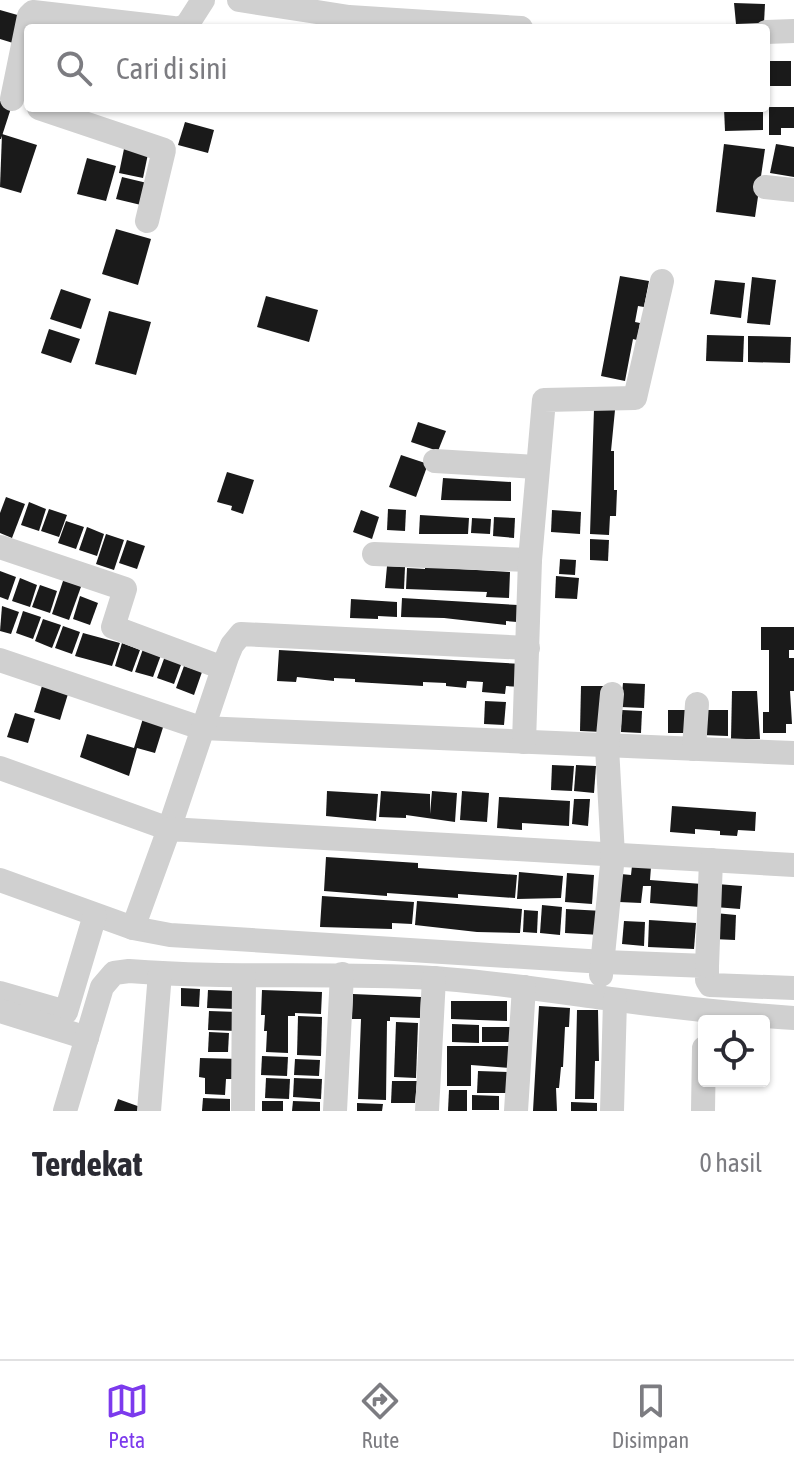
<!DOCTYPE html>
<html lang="id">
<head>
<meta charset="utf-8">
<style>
	:root { --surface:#fff; --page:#f7f7f7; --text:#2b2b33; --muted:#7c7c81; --line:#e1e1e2; --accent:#7c3aed }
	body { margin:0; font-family:"Asap Condensed",sans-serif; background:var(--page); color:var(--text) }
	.controls { position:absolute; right:24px; bottom:24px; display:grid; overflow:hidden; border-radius:8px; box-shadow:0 2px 6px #0004 }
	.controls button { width:72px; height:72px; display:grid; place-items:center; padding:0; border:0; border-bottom:2px solid var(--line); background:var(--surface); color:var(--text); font:40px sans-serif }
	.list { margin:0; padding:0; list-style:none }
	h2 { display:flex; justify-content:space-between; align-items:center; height:104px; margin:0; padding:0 32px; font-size:34px }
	h2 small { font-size:26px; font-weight:400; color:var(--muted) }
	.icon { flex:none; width:44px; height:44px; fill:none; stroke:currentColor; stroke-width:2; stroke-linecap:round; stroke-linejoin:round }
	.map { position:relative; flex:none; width:794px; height:1111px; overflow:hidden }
	.search { position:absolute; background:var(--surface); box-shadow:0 2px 6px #0004; left:24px; right:24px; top:24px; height:88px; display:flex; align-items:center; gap:20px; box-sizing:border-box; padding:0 28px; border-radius:8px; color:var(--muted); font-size:30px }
	.sheet { height:248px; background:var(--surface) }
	nav { display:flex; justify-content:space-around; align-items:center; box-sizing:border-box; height:112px; border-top:2px solid var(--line); background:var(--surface); font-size:22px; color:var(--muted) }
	nav a { display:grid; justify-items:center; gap:4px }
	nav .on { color:var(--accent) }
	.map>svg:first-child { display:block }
	.building { fill:#1a1a1a }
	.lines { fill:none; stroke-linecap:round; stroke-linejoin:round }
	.street { stroke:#d0d0d0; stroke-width:24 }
</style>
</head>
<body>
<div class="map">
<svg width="794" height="1111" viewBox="0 0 794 1111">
	<rect width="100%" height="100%" fill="#fff"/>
	<!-- building -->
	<g class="building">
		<polygon points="734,3 765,4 764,23 736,24"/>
		<polygon points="0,10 21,16 13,43 0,39"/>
		<rect x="769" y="61" width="22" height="25"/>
		<polygon points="0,101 12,105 1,139 0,139"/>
		<polygon points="769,107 794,107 794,128 781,128 781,135 769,135"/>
		<polygon points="724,108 763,108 763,130 725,131"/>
		<polygon points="185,122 214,130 208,153 178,145"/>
		<polygon points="2,134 37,145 21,193 0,187"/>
		<polygon points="125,144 149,149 143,178 119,173"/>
		<polygon points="724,144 765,149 755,217 716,212"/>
		<polygon points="776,144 794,147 794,177 770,173"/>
		<polygon points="87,158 116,166 106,201 77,194"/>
		<polygon points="122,177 147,183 141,205 116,199"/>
		<polygon points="116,229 151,239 138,285 102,274"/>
		<polygon points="620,276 649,281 644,307 638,306 635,322 640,323 637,340 633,339 625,381 601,376"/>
		<polygon points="752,277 776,280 770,325 747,323"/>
		<polygon points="715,280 745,283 741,318 710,314"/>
		<polygon points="61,289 91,299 81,329 50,319"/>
		<polygon points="266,296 318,310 309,342 257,327"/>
		<polygon points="109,311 151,322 136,375 95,364"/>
		<polygon points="49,329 80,339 71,363 41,353"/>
		<polygon points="707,335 744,336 743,362 706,361"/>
		<polygon points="748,336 791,337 790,363 748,362"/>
		<polygon points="594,409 615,410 611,451 614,451 614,490 617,490 616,516 610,516 609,535 590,534"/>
		<polygon points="418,422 446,431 438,451 411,442"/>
		<polygon points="401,455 428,464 416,497 389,487"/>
		<polygon points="227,472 254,480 243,514 231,510 232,506 217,502"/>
		<polygon points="443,478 511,482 511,501 441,500"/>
		<polygon points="6,497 25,504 12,538 0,533 0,513"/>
		<polygon points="29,502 46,509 39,531 21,525"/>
		<polygon points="49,509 67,515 59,537 41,531"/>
		<polygon points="388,509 406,510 405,531 387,530"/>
		<polygon points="361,510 379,517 372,539 353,532"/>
		<polygon points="552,510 581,512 580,534 551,532"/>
		<polygon points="420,515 469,518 468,534 419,534"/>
		<polygon points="494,517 515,518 514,538 493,536"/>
		<polygon points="472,518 491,519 490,534 471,533"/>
		<polygon points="66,521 84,527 76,549 58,543"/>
		<polygon points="87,527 104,534 97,556 79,550"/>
		<polygon points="106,534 124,540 114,570 96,564"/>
		<polygon points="590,539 609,540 608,561 590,560"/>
		<polygon points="127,540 145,546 137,569 119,563"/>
		<polygon points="560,559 576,560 575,575 559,574"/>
		<polygon points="387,566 405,567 404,589 385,588"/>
		<polygon points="425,567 510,572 509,598 486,597 487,592 406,589 407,568 425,569"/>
		<polygon points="0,571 16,577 8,600 0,597"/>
		<polygon points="556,576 579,578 577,599 555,598"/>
		<polygon points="20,578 37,585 30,607 12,601"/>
		<polygon points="64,578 82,584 69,620 52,614"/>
		<polygon points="40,585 57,591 50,613 32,607"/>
		<polygon points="80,596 98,603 90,625 73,619"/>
		<polygon points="402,598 518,605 517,622 506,621 506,625 444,618 401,617"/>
		<polygon points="351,599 397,602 397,617 378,616 378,619 350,618"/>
		<polygon points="2,606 19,612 11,634 0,631"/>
		<polygon points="23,611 41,617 33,639 16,633"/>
		<polygon points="43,619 61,625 52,648 35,641"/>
		<polygon points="63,626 80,632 72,654 55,648"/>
		<polygon points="761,627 794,627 794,650 789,650 789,658 794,658 794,691 790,691 792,724 786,724 786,733 763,733 763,712 769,712 769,650 761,650"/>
		<polygon points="83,633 120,643 112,666 75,656"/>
		<polygon points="122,643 140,650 132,672 115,666"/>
		<polygon points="143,649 161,655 153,677 135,672"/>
		<polygon points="279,650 523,664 522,687 506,686 505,694 482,692 483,682 467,681 466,688 446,686 446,683 423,682 423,686 355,682 355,679 334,678 334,681 297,677 296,682 277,681"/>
		<polygon points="165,656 182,662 174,684 157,678"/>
		<polygon points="184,666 202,672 194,695 176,688"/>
		<polygon points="623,683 645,684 644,708 621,707"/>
		<polygon points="42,686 68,694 60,720 34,712"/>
		<polygon points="581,686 606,686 603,732 580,731"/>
		<polygon points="732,691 757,691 760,739 731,739"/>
		<polygon points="485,701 506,702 504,725 484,724"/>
		<polygon points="622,710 642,711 641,733 621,732"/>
		<rect x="668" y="710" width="20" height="23"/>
		<polygon points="702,710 728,710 728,736 702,735"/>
		<polygon points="15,713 35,719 28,743 7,737"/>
		<polygon points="144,715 165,721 155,753 137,748 129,776 80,757 87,734 134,748"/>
		<polygon points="552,765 574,766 572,791 551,790"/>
		<polygon points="576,765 596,766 594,793 574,791"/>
		<polygon points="327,791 378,794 376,821 326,816"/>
		<polygon points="381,791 430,794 430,814 432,791 457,793 455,822 406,815 406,818 379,817"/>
		<polygon points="462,791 489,793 487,822 460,820"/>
		<polygon points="499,797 570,801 569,826 522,823 522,830 497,828"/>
		<polygon points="574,799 590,799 588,826 572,824"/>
		<polygon points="672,806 756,812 755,831 738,830 737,836 720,835 720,831 695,829 695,834 670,832"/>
		<polygon points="326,857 418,863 418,868 517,875 515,898 458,894 458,898 387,893 387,896 324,891"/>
		<polygon points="632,866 651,867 650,880 702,884 700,907 650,903 651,886 643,886 641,903 619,902 621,874 631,875"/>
		<polygon points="519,872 563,876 561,898 517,899"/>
		<polygon points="567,873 594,875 592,904 565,902"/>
		<polygon points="717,884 742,886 740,909 715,907"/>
		<polygon points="322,896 414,902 412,924 392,923 392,929 320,927"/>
		<polygon points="417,901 522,909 520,933 477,932 415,925"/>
		<polygon points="542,905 562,907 560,935 540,933"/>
		<polygon points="566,909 603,911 601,935 565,933"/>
		<polygon points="524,910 538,911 537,933 523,932"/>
		<polygon points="715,913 736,915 735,940 713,939"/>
		<polygon points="649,920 696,923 694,949 648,947"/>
		<polygon points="624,921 645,922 644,946 622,944"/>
		<polygon points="181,988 200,989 199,1007 181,1006"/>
		<polygon points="208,990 235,991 235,1009 207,1008"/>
		<polygon points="262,990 322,992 321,1014 295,1013 295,1016 288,1016 288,1053 266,1052 267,1031 264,1031 265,1015 261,1015"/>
		<polygon points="353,994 421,997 420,1018 390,1017 390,1021 387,1021 386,1100 358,1099 361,1019 352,1019"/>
		<polygon points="451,1001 507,1001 507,1021 451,1019"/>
		<polygon points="539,1006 570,1008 569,1027 565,1027 563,1067 561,1067 559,1088 556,1088 557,1111 533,1111"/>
		<polygon points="577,1010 598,1010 599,1061 595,1061 594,1099 575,1099"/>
		<polygon points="209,1011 238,1012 237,1031 208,1030"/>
		<polygon points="298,1016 322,1017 321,1056 297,1055"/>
		<polygon points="396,1022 418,1023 416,1078 394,1077"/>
		<polygon points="452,1024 479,1025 479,1043 452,1042"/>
		<rect x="482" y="1027" width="29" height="15"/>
		<polygon points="209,1032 229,1033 228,1052 208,1052"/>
		<polygon points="447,1046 511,1046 511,1068 471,1065 471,1086 447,1086"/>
		<polygon points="262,1056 288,1057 287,1076 261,1075"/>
		<polygon points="200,1058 240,1059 239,1079 226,1079 225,1095 205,1094 205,1078 199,1077"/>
		<polygon points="295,1059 320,1060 319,1076 294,1075"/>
		<polygon points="478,1071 508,1072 508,1093 477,1093"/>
		<polygon points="266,1078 290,1079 289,1099 265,1098"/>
		<polygon points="294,1078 322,1079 321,1099 293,1097"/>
		<polygon points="392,1081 417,1081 415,1103 391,1103"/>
		<polygon points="449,1090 467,1090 467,1111 448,1111"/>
		<polygon points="472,1095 499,1096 499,1110 472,1110"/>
		<polygon points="203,1098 230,1099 230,1111 202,1111"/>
		<polygon points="118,1099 143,1108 142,1111 114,1111"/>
		<rect x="262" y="1101" width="21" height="10"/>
		<polygon points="293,1101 320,1102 320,1111 292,1111"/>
		<polygon points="571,1102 597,1103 597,1111 571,1111"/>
		<polygon points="357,1103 383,1104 382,1111 357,1111"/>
	</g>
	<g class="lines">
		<!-- street -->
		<g class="street">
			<polyline points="239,0 349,17 521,28"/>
			<polyline points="180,28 187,25 203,0"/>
			<polyline points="766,32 794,31"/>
			<polyline points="12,99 29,16 33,12 173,28"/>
			<polyline points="39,108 164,150 147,221"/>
			<polyline points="765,187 794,190"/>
			<polyline points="435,461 536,467"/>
			<polyline points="0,547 125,589 113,627 223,668"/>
			<polyline points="374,554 530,560"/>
			<polyline points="0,660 201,728 794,753"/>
			<polyline points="524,742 530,560 544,400 635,398 662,281"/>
			<polyline points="694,749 697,704"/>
			<polyline points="0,768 169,829 227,657 232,645 241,634 528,648"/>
			<polyline points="0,880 133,928 170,935 604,962 707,966 707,980 710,985 794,988"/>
			<polyline points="133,928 169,829 794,865"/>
			<polyline points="707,966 711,860"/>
			<polyline points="601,975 613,855 607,747 612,694"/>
			<polyline points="0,993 66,1012 95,915"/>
			<polyline points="0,1011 87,1038"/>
			<path d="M65 1111 102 987 114 973 129 971C230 979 331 972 432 978 495 982 557 992 619 1000 677 1008 735 1014 794 1018"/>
			<polyline points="149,1111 160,973"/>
			<polyline points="243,1111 244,977"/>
			<polyline points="335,1111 342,974"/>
			<polyline points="427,1111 434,978"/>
			<polyline points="516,1111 524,987"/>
			<polyline points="612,1111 615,1000"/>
			<polyline points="703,1111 704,1048"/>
		</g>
	</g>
</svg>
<div class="controls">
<button><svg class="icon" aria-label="locate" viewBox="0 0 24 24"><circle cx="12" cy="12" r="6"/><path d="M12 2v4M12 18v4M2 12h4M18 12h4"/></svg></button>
</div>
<div class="search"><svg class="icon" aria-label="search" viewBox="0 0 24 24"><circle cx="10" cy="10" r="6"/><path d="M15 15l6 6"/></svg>Cari di sini</div>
</div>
<section class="sheet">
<h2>Terdekat<small>0 hasil</small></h2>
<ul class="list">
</ul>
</section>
<nav>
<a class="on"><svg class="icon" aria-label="map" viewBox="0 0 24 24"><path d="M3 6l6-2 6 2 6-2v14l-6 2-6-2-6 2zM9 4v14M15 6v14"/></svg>Peta</a>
<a><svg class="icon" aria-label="directions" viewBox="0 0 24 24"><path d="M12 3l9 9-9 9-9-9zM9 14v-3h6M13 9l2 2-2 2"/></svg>Rute</a>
<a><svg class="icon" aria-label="saved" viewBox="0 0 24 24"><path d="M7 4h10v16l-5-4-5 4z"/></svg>Disimpan</a>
</nav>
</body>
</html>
